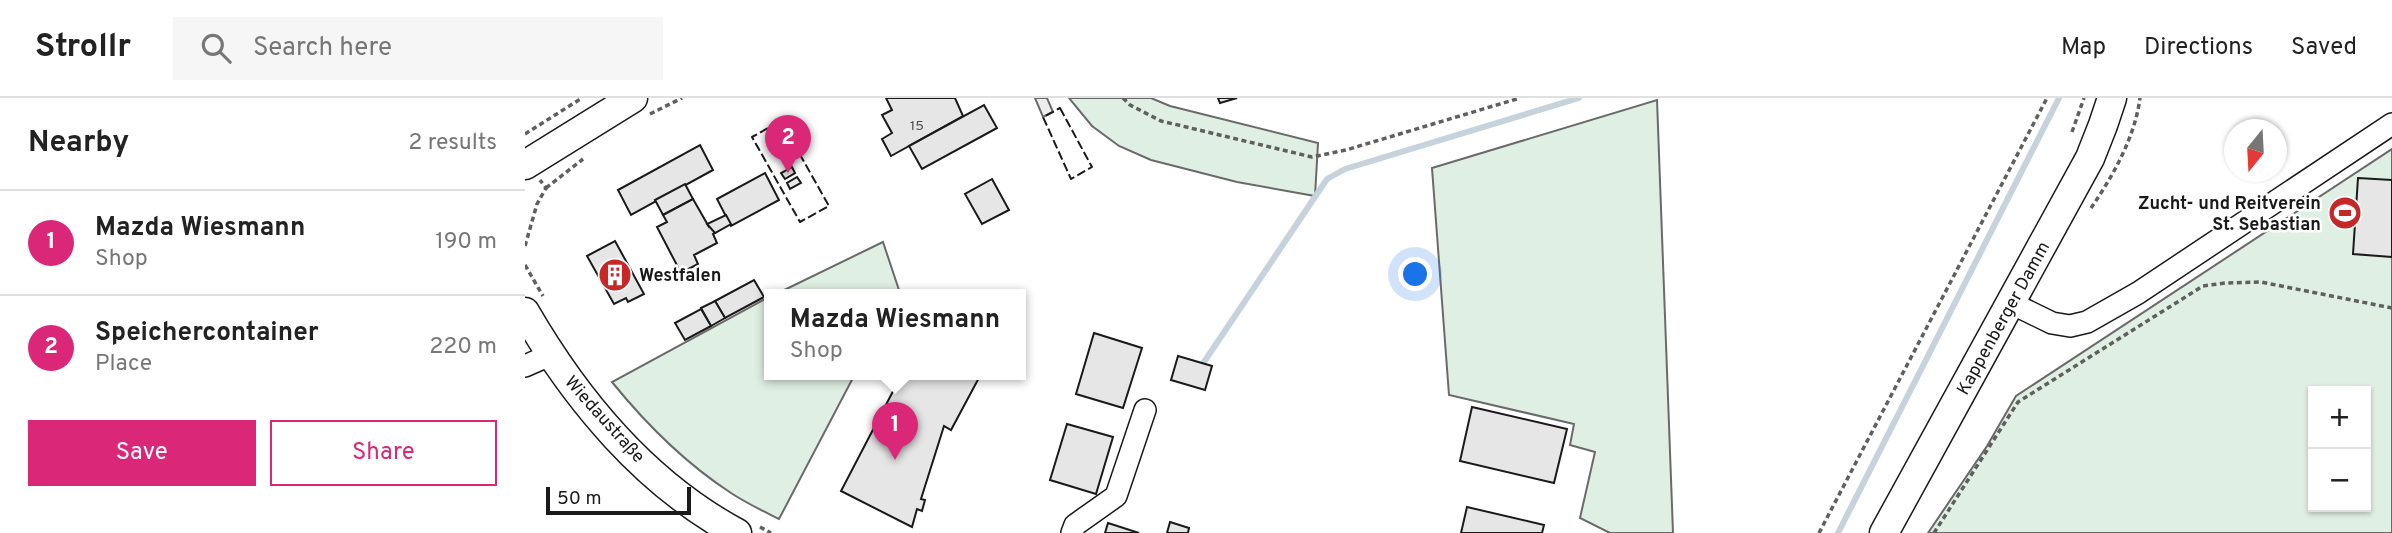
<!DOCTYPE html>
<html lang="en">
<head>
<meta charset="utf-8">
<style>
	:root { --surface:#fff; --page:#f6f6f6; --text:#222; --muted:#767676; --line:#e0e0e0; --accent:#db2777 }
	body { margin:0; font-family:Overpass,sans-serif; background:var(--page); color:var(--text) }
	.controls { position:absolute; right:21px; bottom:21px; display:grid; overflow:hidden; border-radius:0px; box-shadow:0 2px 5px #0004 }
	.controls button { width:63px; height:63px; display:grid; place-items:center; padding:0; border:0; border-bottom:2px solid var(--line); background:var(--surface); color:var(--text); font:35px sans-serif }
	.compass { position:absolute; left:1699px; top:21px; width:63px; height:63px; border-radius:50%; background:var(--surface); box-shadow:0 2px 5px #0004; rotate:198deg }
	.scale { position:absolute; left:21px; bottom:18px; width:145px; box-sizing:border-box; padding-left:7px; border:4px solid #1a1a1a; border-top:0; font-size:19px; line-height:24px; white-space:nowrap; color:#1a1a1a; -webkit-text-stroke:5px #fff; paint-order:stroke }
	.you { position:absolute; left:891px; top:177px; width:24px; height:24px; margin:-18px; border:5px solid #fff; border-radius:50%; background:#1a73e8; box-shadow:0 0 0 10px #1a73e833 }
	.badge { display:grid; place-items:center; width:46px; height:46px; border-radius:50%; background:var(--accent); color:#fff; font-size:23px; font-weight:700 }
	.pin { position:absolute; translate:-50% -58px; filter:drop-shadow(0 2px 4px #0008) }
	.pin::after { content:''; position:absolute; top:37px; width:24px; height:21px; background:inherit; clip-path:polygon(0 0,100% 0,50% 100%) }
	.popup { position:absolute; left:239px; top:191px; width:262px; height:91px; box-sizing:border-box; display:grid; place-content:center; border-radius:0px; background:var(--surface); filter:drop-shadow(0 2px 5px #0005); font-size:23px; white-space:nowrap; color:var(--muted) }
	.popup b { font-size:26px; color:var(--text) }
	.popup::after { content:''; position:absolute; left:50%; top:100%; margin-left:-14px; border:14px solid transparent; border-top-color:var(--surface) }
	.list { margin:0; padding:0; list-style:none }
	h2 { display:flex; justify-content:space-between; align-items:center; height:91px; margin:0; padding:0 28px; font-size:30px }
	h2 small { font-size:23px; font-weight:400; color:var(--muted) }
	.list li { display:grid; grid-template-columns:46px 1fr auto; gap:21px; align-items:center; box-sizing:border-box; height:105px; padding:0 28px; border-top:2px solid var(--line) }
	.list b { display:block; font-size:26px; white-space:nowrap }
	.list p { margin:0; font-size:23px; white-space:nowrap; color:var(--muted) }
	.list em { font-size:23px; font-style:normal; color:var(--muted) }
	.actions { display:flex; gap:14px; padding:21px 28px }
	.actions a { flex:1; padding:16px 0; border:2px solid var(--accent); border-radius:0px; text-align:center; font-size:24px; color:var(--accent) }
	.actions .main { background:var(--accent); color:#fff }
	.icon { flex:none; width:38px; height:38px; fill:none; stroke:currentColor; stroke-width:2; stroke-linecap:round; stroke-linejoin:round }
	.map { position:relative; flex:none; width:1867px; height:435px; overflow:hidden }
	header { display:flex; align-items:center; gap:42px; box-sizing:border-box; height:98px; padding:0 35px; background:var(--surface); border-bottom:2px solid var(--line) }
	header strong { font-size:33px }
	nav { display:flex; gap:38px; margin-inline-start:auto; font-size:24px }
	.search { width:490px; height:63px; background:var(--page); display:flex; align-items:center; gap:18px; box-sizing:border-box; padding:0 24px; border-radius:0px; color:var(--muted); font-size:26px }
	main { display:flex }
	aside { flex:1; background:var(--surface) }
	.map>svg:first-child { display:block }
	.green { fill:#e0efe3; stroke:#6a6a6a; stroke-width:2; fill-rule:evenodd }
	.parking { fill:#ededed; stroke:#6a6a6a; stroke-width:2 }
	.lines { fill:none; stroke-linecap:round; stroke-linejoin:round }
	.stream { stroke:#c6d2dc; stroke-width:6 }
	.building { fill:#e6e6e6; stroke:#1a1a1a; stroke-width:2 }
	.minor-casing { stroke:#1a1a1a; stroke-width:24 }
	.major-casing { stroke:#1a1a1a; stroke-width:31 }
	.path { stroke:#5f5f5f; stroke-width:3.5; stroke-dasharray:5 3.5; stroke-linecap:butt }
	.minor { stroke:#fff; stroke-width:21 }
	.major { stroke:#fff; stroke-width:28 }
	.fence { stroke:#1a1a1a; stroke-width:2; stroke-dasharray:9 3.5; stroke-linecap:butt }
	.labels { text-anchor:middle; stroke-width:5; stroke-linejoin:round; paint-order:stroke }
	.number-label { font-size:14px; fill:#4d4d4d }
	.poi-label { font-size:18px; font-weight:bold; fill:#1a1a1a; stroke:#fff; text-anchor:end }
	.street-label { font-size:18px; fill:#1a1a1a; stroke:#fff }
</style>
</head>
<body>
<header>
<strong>Strollr</strong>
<div class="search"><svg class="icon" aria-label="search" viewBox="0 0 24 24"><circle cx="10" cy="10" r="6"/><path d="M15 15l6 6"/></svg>Search here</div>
<nav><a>Map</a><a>Directions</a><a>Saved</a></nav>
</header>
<main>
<aside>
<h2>Nearby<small>2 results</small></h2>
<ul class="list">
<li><span class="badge">1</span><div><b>Mazda Wiesmann</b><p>Shop</p></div><em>190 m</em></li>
<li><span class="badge">2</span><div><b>Speichercontainer</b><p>Place</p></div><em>220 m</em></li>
</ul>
<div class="actions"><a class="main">Save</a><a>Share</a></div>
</aside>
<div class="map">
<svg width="1867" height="435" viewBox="0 0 1867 435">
	<rect width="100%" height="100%" fill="#fff"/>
	<!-- green -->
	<g class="green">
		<polygon points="544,0 626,0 645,8 793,45 790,98 712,84 626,62 594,48 567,28"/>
		<polygon points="1132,2 1148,435 1085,435 1055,420 1070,354 1045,347 1049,326 924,297 907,70"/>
		<path d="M1867 51V435H1403L1462 348 1491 298ZM1788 293H1841V409H1788Z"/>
		<polygon points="358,144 374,192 373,196 251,196"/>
		<path d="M244 199V276H330L254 421C238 413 221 405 206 395 160 365 121 326 87 284Z"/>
	</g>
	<!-- parking -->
	<polygon class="parking" points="510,0 522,0 528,14 518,19"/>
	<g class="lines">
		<!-- stream -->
		<g class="stream">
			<polyline points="679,264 802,81 820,71 1054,0"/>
			<polyline points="1313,435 1534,0"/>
		</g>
	</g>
	<!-- building -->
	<g class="building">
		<polygon points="361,0 430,0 438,18 366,58 357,41 367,35 357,17 367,12"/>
		<polygon points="693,0 712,0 695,5"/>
		<polygon points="459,7 472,30 397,71 384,48"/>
		<polygon points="175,47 188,72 106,117 93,92"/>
		<polygon points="267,69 270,75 260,81 256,75"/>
		<polygon points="240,75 254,102 206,128 192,101"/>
		<polygon points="272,79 276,85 265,91 262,85"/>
		<polygon points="1833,80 1867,82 1867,159 1828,156"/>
		<polygon points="467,81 484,112 457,126 440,96"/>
		<polygon points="160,86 168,101 138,117 130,102"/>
		<polygon points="168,101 184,129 186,128 190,135 188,136 192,145 169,157 173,166 156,175 132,129 142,124 138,117"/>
		<polygon points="201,117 206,126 190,135 182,126"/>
		<polygon points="90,143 119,196 103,204 101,200 89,206 62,158"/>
		<polygon points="229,182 239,199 200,220 190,203"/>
		<polygon points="190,203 200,220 186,228 176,210"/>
		<polygon points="176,211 186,228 160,242 150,225"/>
		<polygon points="569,235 617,250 598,310 551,296"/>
		<polygon points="653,258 687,268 680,292 646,282"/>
		<polygon points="377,276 456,276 426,332 419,328 396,401 400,402 397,413 392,411 387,429 316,393"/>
		<polygon points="947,309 1042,331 1029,385 935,363"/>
		<polygon points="542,326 588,339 571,396 525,382"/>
		<polygon points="942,409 1019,427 1017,435 936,435"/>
		<polygon points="645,424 664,430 663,435 642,435"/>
		<polygon points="583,425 614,435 580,435"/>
	</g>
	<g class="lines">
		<defs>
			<g id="minor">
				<polyline points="1486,205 1527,225 1545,228 1562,224 1613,195 1867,26"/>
				<polyline points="0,268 25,257"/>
				<polyline points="547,435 550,427 591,398 620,312"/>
			</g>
			<g id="major">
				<polyline points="0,67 108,0"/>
				<path d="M0 214C51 302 121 386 212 435"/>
				<polyline points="1359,435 1565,60 1578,27 1587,0"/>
			</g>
		</defs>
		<!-- minor casing -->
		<use href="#minor" class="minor-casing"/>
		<!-- major casing -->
		<use href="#major" class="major-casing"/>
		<!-- path -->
		<g class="path">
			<polyline points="598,0 605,7 636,23 787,59 821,52 995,0"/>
			<polyline points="125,16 157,0"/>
			<polyline points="1547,34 1559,0"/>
			<polyline points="0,36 57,0"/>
			<polyline points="21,90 58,61"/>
			<path d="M1566 110C1588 78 1610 39 1615 0"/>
			<polyline points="0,148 12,106 21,90 15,82"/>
			<polyline points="0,167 18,198"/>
			<polyline points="235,429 246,435"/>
			<polyline points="1294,435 1522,0"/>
			<polyline points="1409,435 1493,304 1678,188 1700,185 1736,184 1867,210"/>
		</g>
		<!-- minor -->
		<use href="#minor" class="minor"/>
		<!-- major -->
		<use href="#major" class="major"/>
		<!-- fence -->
		<g class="fence">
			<polygon points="535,10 567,69 546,81 518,19"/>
			<polygon points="256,23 304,108 275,124 227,39"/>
		</g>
	</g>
	<!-- icons -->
	<defs>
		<symbol id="stadium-disc" viewBox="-11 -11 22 22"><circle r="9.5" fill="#c62828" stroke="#fff"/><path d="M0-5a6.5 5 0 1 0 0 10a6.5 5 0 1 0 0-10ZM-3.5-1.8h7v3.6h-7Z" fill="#fff"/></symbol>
		<symbol id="building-disc" viewBox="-11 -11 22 22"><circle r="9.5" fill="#c62828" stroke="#fff"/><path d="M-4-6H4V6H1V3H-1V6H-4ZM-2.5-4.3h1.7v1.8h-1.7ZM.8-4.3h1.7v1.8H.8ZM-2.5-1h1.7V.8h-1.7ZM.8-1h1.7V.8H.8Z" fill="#fff"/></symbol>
	</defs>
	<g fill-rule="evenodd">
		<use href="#stadium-disc" x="1801" y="96" width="38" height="38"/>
		<use href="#building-disc" x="71" y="158" width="38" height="38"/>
	</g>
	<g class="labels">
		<!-- number labels -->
		<g class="number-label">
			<text x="392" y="32">15</text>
		</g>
		<!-- poi labels -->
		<g class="poi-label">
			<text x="1796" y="111">Zucht- und Reitverein<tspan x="1796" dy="21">St. Sebastian</tspan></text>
			<text x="114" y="183" text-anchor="start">Westfalen</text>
		</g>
		<!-- street labels -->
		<g class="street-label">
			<text transform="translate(1478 220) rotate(-61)" y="6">Kappenberger Damm</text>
			<text transform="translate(80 321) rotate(48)" y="6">Wiedaustraße</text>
		</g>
	</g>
</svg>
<div class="controls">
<button>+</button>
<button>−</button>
</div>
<svg class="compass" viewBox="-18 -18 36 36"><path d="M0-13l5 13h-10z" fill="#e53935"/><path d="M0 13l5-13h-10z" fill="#767676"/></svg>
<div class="scale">50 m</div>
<div class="you"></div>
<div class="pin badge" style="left:370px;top:362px">1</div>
<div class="popup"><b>Mazda Wiesmann</b>Shop</div>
<div class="pin badge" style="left:263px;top:75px">2</div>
</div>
</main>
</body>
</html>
